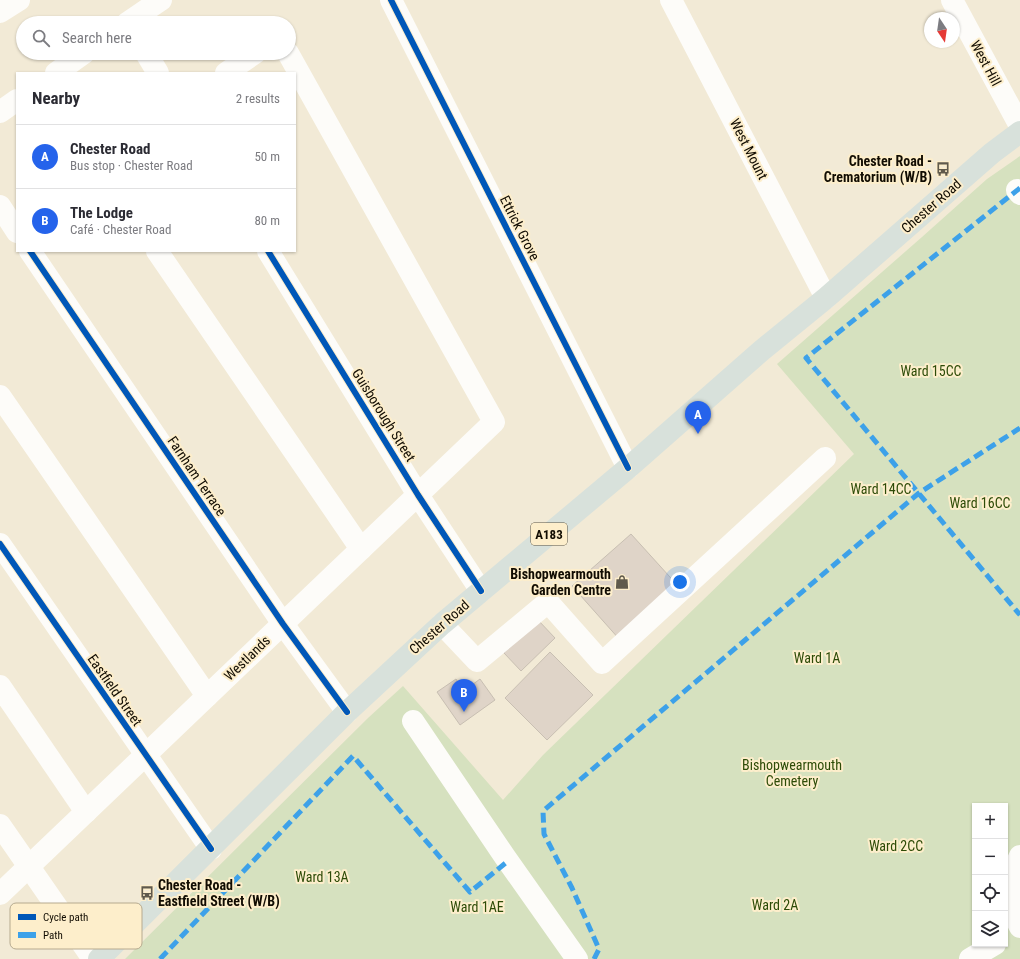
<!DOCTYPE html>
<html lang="en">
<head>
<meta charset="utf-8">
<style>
	:root { --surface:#fff; --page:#f7f7f7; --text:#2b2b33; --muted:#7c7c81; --line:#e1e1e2; --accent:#2563eb }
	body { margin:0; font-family:"Roboto Condensed",sans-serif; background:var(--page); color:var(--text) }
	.controls { position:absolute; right:12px; bottom:12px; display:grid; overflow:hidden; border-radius:0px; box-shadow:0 1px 3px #0004 }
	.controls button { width:36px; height:36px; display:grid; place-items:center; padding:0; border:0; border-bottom:1px solid var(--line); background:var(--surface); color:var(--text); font:20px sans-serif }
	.compass { position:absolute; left:924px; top:12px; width:36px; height:36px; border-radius:50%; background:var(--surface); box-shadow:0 1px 3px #0004; rotate:167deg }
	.you { position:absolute; left:680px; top:582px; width:14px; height:14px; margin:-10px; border:3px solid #fff; border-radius:50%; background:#1a73e8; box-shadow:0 0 0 6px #1a73e833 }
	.badge { display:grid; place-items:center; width:26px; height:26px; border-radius:50%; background:var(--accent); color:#fff; font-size:13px; font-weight:700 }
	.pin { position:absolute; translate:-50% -33px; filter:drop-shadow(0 1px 2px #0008) }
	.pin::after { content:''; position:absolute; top:21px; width:14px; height:12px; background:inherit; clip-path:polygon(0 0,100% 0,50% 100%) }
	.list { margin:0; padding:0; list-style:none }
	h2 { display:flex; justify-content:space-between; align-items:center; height:52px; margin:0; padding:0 16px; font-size:17px }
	h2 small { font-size:13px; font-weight:400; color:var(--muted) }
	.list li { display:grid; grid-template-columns:26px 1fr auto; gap:12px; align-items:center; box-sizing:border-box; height:64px; padding:0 16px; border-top:1px solid var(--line) }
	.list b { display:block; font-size:15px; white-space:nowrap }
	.list p { margin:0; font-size:13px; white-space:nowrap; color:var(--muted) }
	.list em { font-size:13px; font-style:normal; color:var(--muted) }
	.icon { flex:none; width:22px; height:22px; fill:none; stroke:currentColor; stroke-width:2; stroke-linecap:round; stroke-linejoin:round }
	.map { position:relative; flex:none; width:1020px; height:959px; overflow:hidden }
	.search { position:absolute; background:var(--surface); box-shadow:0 1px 3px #0004; left:16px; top:16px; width:280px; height:44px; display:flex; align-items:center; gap:10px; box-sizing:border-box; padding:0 14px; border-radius:22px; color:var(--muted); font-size:15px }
	.panel { position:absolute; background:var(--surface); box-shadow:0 1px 3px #0004; left:16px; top:72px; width:280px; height:180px; border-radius:0px }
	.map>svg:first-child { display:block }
	.green { fill:#d6e1bf; fill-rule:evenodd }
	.building { fill:#dfd4c8; stroke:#c8bfb2 }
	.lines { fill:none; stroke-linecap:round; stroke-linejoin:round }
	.minor { stroke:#fdfcf9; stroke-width:22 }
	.major { stroke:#d8e1db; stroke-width:22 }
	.quiet { stroke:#3da1e9; stroke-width:5; stroke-dasharray:10 5; stroke-linecap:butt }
	.cycleway-casing { stroke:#fdeecb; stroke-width:8 }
	.cycleway { stroke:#0057b8; stroke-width:6 }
	.labels { text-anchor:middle; stroke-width:4; stroke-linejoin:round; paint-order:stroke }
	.shield { fill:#fdeecb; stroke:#58503e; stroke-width:1 }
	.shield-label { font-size:13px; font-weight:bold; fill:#110c02 }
	.street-label { font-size:14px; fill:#110c02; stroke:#fdeecb }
	.poi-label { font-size:14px; font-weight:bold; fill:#110c02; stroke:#fdeecb; text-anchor:end }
	.park-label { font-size:14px; fill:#2d4b07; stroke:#fdeecb }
	.key { fill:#fdeecb; stroke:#b6aa8f; stroke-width:1 }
	.key-label { font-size:11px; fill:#110c02 }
</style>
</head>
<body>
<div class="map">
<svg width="1020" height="959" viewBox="0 0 1020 959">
	<rect width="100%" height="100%" fill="#f2ead6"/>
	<!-- green -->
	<path class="green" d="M1020 156V959H125L368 718 403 686 503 800 543 755 854 454 777 364 922 237 987 179ZM975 806H1005V944H975Z"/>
	<!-- building -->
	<g class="building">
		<polygon points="631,534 679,587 620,640 572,586"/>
		<polygon points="538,620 555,638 521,671 504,653"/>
		<polygon points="550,652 593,695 547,740 505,698"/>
		<polygon points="456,679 464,691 480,679 495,700 460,725 437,692"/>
	</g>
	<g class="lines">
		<!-- minor -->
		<g class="minor">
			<polyline points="391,0 628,468"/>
			<polyline points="671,0 826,298"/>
			<polyline points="952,0 1020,126"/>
			<polyline points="0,12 19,0"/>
			<polyline points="127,23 161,0"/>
			<polyline points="146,53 158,73"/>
			<polyline points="56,73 84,53"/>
			<polyline points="226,73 255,53"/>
			<polyline points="0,112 17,100"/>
			<polyline points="1017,190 1020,194"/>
			<polyline points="0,206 17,232"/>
			<polyline points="30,251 283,624 347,712"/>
			<polyline points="157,251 361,549"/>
			<polyline points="268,251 418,495 481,591"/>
			<polyline points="0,396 207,696"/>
			<polyline points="0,544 211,849"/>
			<polyline points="442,624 477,661 548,602 602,663 825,458"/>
			<polyline points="0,686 86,812"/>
			<polyline points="413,721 505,857 577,959"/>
			<polyline points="0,825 93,959"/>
			<path d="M1020 856C1006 882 1005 900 1020 927"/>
			<polyline points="0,894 494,422 288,53"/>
			<polyline points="970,959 995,944"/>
		</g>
		<!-- major -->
		<polyline class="major" points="99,959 347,712 442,624 628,468 761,351 826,298 992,153 1020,132"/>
		<!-- quiet -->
		<g class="quiet">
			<polyline points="1020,188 806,358 1020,615"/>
			<polyline points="160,959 353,756 470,892 508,861"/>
			<polyline points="594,959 599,949 572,888 544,834 543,811 919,493 1020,428"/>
		</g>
		<defs>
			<g id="cycleway">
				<polyline points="391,0 628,468"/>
				<polyline points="30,251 283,624 347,712"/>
				<polyline points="268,251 418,495 481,591"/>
				<polyline points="0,544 211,849"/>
			</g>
		</defs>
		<!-- cycleway casing -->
		<use href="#cycleway" class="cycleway-casing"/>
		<!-- cycleway -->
		<use href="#cycleway" class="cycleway"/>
	</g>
	<!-- icons -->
	<defs>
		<symbol id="bus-bare" viewBox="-9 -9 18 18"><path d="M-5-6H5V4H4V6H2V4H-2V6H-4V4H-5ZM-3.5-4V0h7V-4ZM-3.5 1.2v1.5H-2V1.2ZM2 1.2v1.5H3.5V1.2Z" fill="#605a4c" stroke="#fdeecb" stroke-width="2.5" paint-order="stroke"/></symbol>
		<symbol id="shop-bare" viewBox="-9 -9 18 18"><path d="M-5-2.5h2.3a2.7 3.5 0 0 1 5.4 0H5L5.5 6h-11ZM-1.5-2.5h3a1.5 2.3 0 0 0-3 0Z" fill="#605a4c" stroke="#fdeecb" stroke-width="2.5" paint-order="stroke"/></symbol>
	</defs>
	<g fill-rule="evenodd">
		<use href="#bus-bare" x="933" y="159" width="20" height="20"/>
		<use href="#shop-bare" x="612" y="572" width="20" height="20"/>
		<use href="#bus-bare" x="137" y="883" width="20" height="20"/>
	</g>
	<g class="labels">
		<!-- shield labels -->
		<rect class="shield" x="531" y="523" width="36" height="22" rx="3"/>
		<g class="shield-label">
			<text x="549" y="539">A183</text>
		</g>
		<!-- street labels -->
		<g class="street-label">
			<text transform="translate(986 63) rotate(62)" y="5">West Hill</text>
			<text transform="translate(749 149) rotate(63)" y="5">West Mount</text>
			<text transform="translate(931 206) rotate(-41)" y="5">Chester Road</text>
			<text transform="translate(520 228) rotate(63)" y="5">Ettrick Grove</text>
			<text transform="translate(384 415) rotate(58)" y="5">Guisborough Street</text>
			<text transform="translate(197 476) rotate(56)" y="5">Farnham Terrace</text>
			<text transform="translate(439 627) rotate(-41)" y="5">Chester Road</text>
			<text transform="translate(247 658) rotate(-44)" y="5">Westlands</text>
			<text transform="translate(115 690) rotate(55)" y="5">Eastfield Street</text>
		</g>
		<!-- poi labels -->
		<g class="poi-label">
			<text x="932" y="166">Chester Road -<tspan x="932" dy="16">Crematorium (W/B)</tspan></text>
			<text x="611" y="579">Bishopwearmouth<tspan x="611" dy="16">Garden Centre</tspan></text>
			<text x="158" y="890" text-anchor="start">Chester Road -<tspan x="158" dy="16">Eastfield Street (W/B)</tspan></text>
		</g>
		<!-- park labels -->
		<g class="park-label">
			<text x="931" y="376">Ward 15CC</text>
			<text x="881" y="494">Ward 14CC</text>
			<text x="980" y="508">Ward 16CC</text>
			<text x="817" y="663">Ward 1A</text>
			<text x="792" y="770">Bishopwearmouth<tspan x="792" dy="16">Cemetery</tspan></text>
			<text x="896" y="851">Ward 2CC</text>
			<text x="322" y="882">Ward 13A</text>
			<text x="775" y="910">Ward 2A</text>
			<text x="477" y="912">Ward 1AE</text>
		</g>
	</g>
	<!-- legend -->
	<rect x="10" y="903" width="132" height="46" rx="6" class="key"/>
	<rect x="18" y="914" width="18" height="6" fill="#0057b8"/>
	<rect x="18" y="932" width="18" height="6" fill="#3da1e9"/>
	<g class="key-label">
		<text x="43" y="921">Cycle path</text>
		<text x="43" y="939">Path</text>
	</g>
</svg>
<div class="controls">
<button>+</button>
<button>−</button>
<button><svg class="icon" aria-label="locate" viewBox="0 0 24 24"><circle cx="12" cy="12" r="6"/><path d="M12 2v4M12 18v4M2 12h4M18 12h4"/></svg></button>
<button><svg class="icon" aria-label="layers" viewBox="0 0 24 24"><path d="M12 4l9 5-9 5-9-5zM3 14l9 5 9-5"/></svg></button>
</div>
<svg class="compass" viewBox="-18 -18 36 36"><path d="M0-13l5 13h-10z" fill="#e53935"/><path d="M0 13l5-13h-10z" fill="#7c7c81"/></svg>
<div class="you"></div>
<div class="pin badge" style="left:698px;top:434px">A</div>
<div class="pin badge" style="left:464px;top:712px">B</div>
<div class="search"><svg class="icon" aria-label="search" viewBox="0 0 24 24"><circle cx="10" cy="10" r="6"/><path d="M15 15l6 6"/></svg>Search here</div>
<section class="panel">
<h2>Nearby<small>2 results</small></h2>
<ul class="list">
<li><span class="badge">A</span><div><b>Chester Road</b><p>Bus stop · Chester Road</p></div><em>50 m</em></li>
<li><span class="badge">B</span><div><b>The Lodge</b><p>Café · Chester Road</p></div><em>80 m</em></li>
</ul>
</section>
</div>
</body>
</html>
